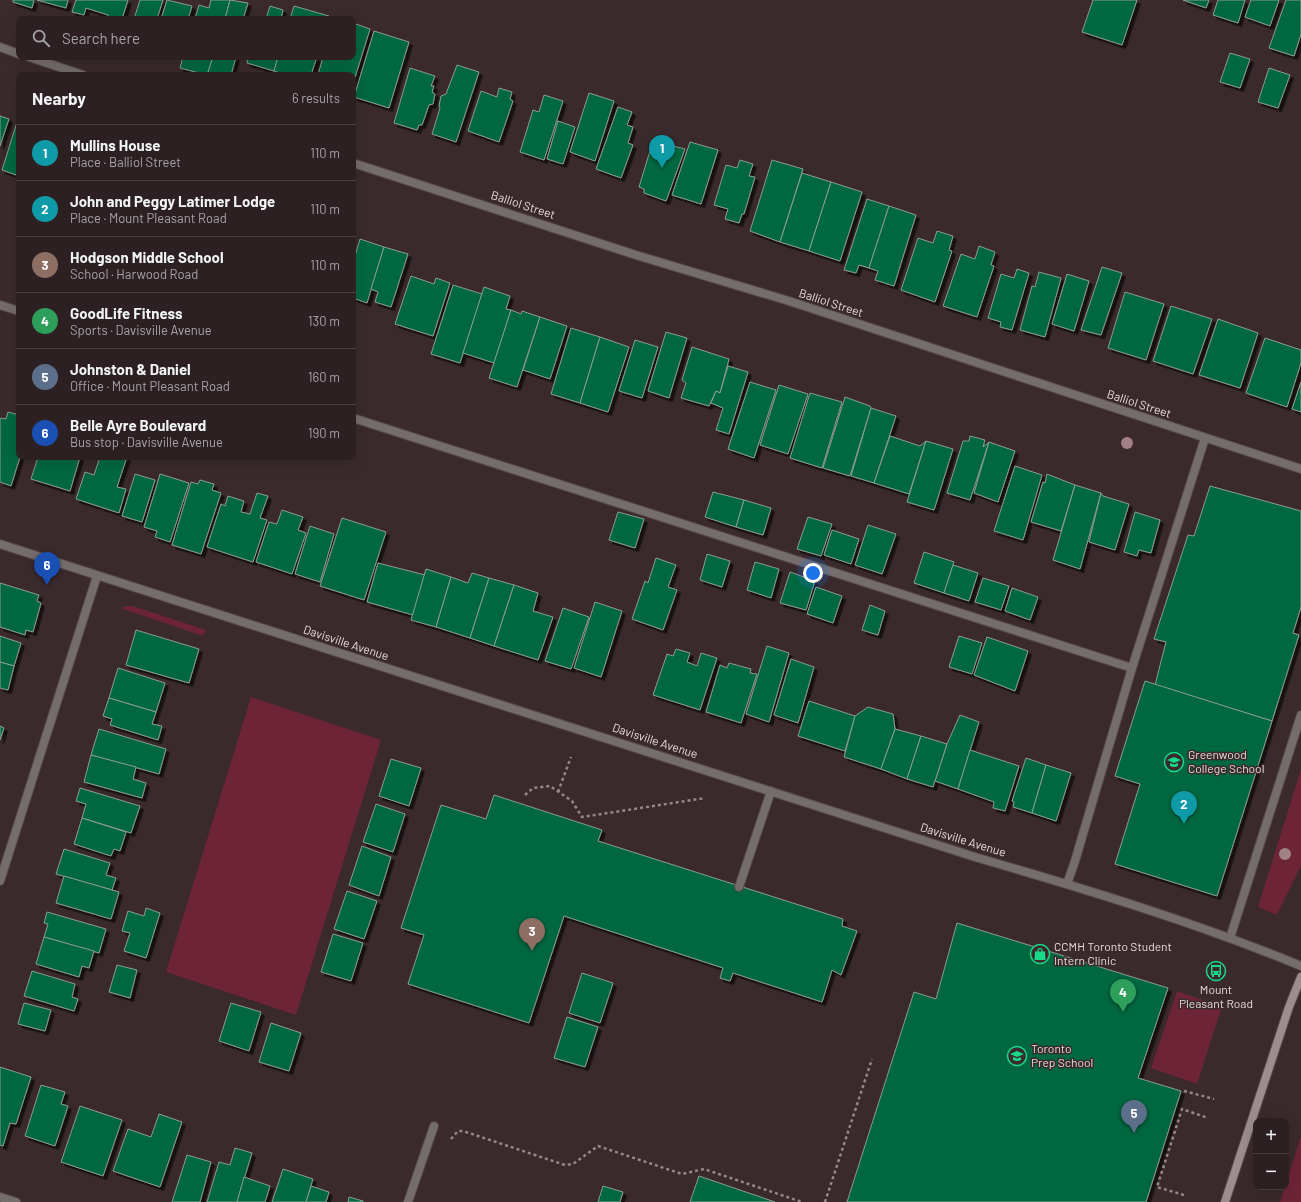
<!DOCTYPE html>
<html lang="en">
<head>
<meta charset="utf-8">
<style>
	:root { --surface:#2c2022; --page:#34282a; --text:#f1f3f6; --muted:#a6a3a5; --line:#483e40; --accent:#16d989 }
	body { margin:0; font-family:Barlow,sans-serif; background:var(--page); color:var(--text) }
	.controls { position:absolute; right:12px; bottom:12px; display:grid; overflow:hidden; border-radius:8px; box-shadow:0 4px 16px #0002 }
	.controls button { width:36px; height:36px; display:grid; place-items:center; padding:0; border:0; border-bottom:1px solid var(--line); background:var(--surface); color:var(--text); font:20px sans-serif }
	.you { position:absolute; left:813px; top:573px; width:14px; height:14px; margin:-10px; border:3px solid #fff; border-radius:50%; background:#1a73e8; box-shadow:0 0 0 6px #1a73e833 }
	.badge { display:grid; place-items:center; width:26px; height:26px; border-radius:50%; background:var(--accent); color:#fff; font-size:13px; font-weight:700 }
	.pin { position:absolute; translate:-50% -33px; filter:drop-shadow(0 1px 2px #0008) }
	.pin::after { content:''; position:absolute; top:21px; width:14px; height:12px; background:inherit; clip-path:polygon(0 0,100% 0,50% 100%) }
	.list { margin:0; padding:0; list-style:none }
	h2 { display:flex; justify-content:space-between; align-items:center; height:52px; margin:0; padding:0 16px; font-size:17px }
	h2 small { font-size:13px; font-weight:400; color:var(--muted) }
	.list li { display:grid; grid-template-columns:26px 1fr auto; gap:12px; align-items:center; box-sizing:border-box; height:56px; padding:0 16px; border-top:1px solid var(--line) }
	.list b { display:block; font-size:15px; white-space:nowrap }
	.list p { margin:0; font-size:13px; white-space:nowrap; color:var(--muted) }
	.list em { font-size:13px; font-style:normal; color:var(--muted) }
	.icon { flex:none; width:22px; height:22px; fill:none; stroke:currentColor; stroke-width:2; stroke-linecap:round; stroke-linejoin:round }
	.map { position:relative; flex:none; width:1301px; height:1202px; overflow:hidden }
	.search { position:absolute; background:var(--surface); box-shadow:0 4px 16px #0002; left:16px; top:16px; width:340px; height:44px; display:flex; align-items:center; gap:10px; box-sizing:border-box; padding:0 14px; border-radius:8px; color:var(--muted); font-size:15px }
	.panel { position:absolute; background:var(--surface); box-shadow:0 4px 16px #0002; left:16px; top:72px; width:340px; height:388px; border-radius:8px }
	.map>svg:first-child { display:block }
	.green { fill:#6d2437 }
	.building { fill:#03673f; stroke:#8c9d92; filter:url(#shadow) }
	.lines { fill:none; stroke-linecap:round; stroke-linejoin:round }
	.service-casing { stroke:#554649; stroke-width:10 }
	.minor-casing { stroke:#554649; stroke-width:10 }
	.tertiary-casing { stroke:#554649; stroke-width:10 }
	.secondary-casing { stroke:#554649; stroke-width:10 }
	.path { stroke:#96888a; stroke-width:2.5; stroke-dasharray:3 3; stroke-linecap:butt }
	.service { stroke:#756c6d; stroke-width:8 }
	.minor { stroke:#756c6d; stroke-width:8 }
	.tertiary { stroke:#756c6d; stroke-width:8 }
	.secondary { stroke:#9c8e90; stroke-width:8 }
	.tree { fill:#a18086 }
	.labels { text-anchor:middle; stroke-width:3; stroke-linejoin:round; paint-order:stroke }
	.street-label { font-size:12px; fill:#e4d9da; stroke:#3a2a2d }
	.poi-label { font-size:12px; fill:#e4d9da; stroke:#3a2a2d; text-anchor:start }
</style>
</head>
<body>
<div class="map">
<svg width="1301" height="1202" viewBox="0 0 1301 1202">
	<defs>
		<filter id="shadow"><feDropShadow dx="3.5" dy="3.5" stdDeviation="0" flood-color="#0009"/></filter>
	</defs>
	<rect width="100%" height="100%" fill="#3a2a2d"/>
	<!-- green -->
	<g class="green">
		<polygon points="128,606 136,607 206,630 203,636 120,608"/>
		<polygon points="251,697 381,740 296,1015 166,972"/>
		<polygon points="1301,769 1301,866 1277,915 1258,907"/>
		<polygon points="1177,991 1222,1007 1197,1084 1151,1068"/>
		<polygon points="1301,1136 1301,1202 1280,1202"/>
	</g>
	<!-- building -->
	<g class="building">
		<polygon points="13,0 34,0 32,8 13,2"/>
		<polygon points="37,0 68,0 66,8"/>
		<polygon points="76,0 128,0 122,19 107,19 108,15 86,8 84,15 72,12"/>
		<polygon points="140,0 163,0 157,19 134,19"/>
		<polygon points="167,0 192,6 188,19 161,19"/>
		<polygon points="211,0 230,0 225,19 195,19 199,5 209,8"/>
		<polygon points="230,0 248,3 243,19 225,19"/>
		<polygon points="1093,0 1137,0 1122,45 1082,32"/>
		<polygon points="1183,0 1209,0 1206,8"/>
		<polygon points="1218,0 1245,0 1238,23 1213,15"/>
		<polygon points="1251,0 1279,0 1270,26 1245,17"/>
		<polygon points="1286,0 1301,0 1301,34 1294,56 1269,48"/>
		<polygon points="270,6 283,10 281,19 266,19"/>
		<polygon points="294,6 329,16 328,19 290,19"/>
		<polygon points="353,23 370,29 353,84 353,75 318,75 323,57 353,57"/>
		<polygon points="374,31 409,42 389,108 354,97"/>
		<polygon points="1230,53 1250,59 1240,88 1220,82"/>
		<polygon points="183,57 213,57 207,75 180,68"/>
		<polygon points="213,57 236,57 231,75 207,75"/>
		<polygon points="248,57 278,57 274,71 247,63"/>
		<polygon points="278,57 317,57 311,75 286,75 274,71"/>
		<polygon points="457,65 479,72 456,142 432,134 440,108 439,106 441,96 446,94"/>
		<polygon points="410,68 435,76 431,86 434,86 432,92 435,94 433,104 429,105 422,125 419,125 417,130 394,123"/>
		<polygon points="1269,68 1290,75 1278,108 1258,102"/>
		<polygon points="499,88 512,92 510,99 513,101 499,142 468,131 481,91 497,97"/>
		<polygon points="589,93 614,101 595,161 570,152"/>
		<polygon points="544,95 563,101 544,160 520,152 533,110 539,112"/>
		<polygon points="618,107 632,112 627,125 633,127 628,143 633,145 621,178 596,169"/>
		<polygon points="0,116 9,119 0,146"/>
		<polygon points="558,121 575,127 563,164 547,159"/>
		<polygon points="17,122 19,123 19,176 2,170"/>
		<polygon points="653,141 685,149 666,201 644,193 644,189 639,187"/>
		<polygon points="690,142 718,150 701,204 672,195"/>
		<polygon points="740,160 753,164 749,176 755,177 744,214 742,214 739,223 725,219 728,209 714,205 726,165 737,168"/>
		<polygon points="772,160 803,169 780,242 750,231"/>
		<polygon points="802,173 831,182 809,251 780,242"/>
		<polygon points="831,182 862,192 840,261 809,251"/>
		<polygon points="867,199 889,206 869,268 859,265 856,273 844,270"/>
		<polygon points="889,206 916,215 894,286 875,280 878,271 869,268"/>
		<polygon points="937,231 953,236 949,250 952,251 935,302 901,290 918,238 933,243"/>
		<polygon points="360,239 384,247 367,303 353,298 353,263"/>
		<polygon points="353,245 356,246 353,255"/>
		<polygon points="979,246 995,252 991,265 994,266 977,317 943,306 961,254 975,259"/>
		<polygon points="384,247 408,254 391,307 375,302 378,292 371,289"/>
		<polygon points="1102,267 1122,273 1101,335 1081,330"/>
		<polygon points="1017,269 1029,273 1012,330 1000,327 1001,322 988,318 1001,274 1014,278"/>
		<polygon points="1039,272 1061,278 1045,337 1020,330 1032,286 1035,287"/>
		<polygon points="1067,274 1089,281 1074,331 1052,324"/>
		<polygon points="411,276 434,284 436,278 450,283 433,336 395,324"/>
		<polygon points="453,285 482,294 460,363 431,354"/>
		<polygon points="484,287 510,296 506,309 511,310 494,363 463,353"/>
		<polygon points="1125,292 1164,304 1146,360 1108,348"/>
		<polygon points="1171,306 1212,319 1193,374 1153,361"/>
		<polygon points="511,310 521,314 522,311 540,317 517,387 489,378"/>
		<polygon points="540,317 567,326 550,379 523,370"/>
		<polygon points="1218,319 1258,333 1240,388 1199,375"/>
		<polygon points="571,328 600,337 580,403 551,394"/>
		<polygon points="666,332 687,338 669,398 648,391"/>
		<polygon points="600,337 629,347 608,412 580,403"/>
		<polygon points="1265,338 1301,350 1301,363 1287,407 1246,393"/>
		<polygon points="635,340 658,347 642,398 619,391"/>
		<polygon points="692,347 729,359 720,393 716,391 709,406 681,398 686,383 682,380"/>
		<polygon points="728,366 748,372 729,434 716,430 723,408 711,403 716,391 720,393"/>
		<polygon points="750,382 776,390 754,458 728,449"/>
		<polygon points="1301,382 1301,412 1292,409"/>
		<polygon points="779,385 808,394 788,454 760,445"/>
		<polygon points="810,393 842,402 822,468 790,458"/>
		<polygon points="845,397 870,406 871,408 850,476 823,468"/>
		<polygon points="871,408 896,416 874,483 851,476"/>
		<polygon points="8,412 19,415 20,457 11,486 0,482 0,420 1,418 6,419"/>
		<polygon points="890,436 920,446 926,441 909,494 874,483"/>
		<polygon points="970,436 985,440 983,447 989,442 970,500 947,493 963,441 969,441"/>
		<polygon points="926,441 953,449 934,510 907,502"/>
		<polygon points="989,442 1015,451 998,502 974,493"/>
		<polygon points="38,457 80,457 70,491 31,479"/>
		<polygon points="100,457 127,457 117,487 126,489 119,513 76,499 85,472 94,475"/>
		<polygon points="1015,466 1042,475 1023,540 994,531"/>
		<polygon points="135,474 155,480 142,522 122,516"/>
		<polygon points="160,474 189,483 170,542 155,537 157,531 144,527"/>
		<polygon points="1047,474 1075,485 1061,531 1031,522 1043,482 1045,483"/>
		<polygon points="200,480 214,484 212,490 221,493 201,554 172,545 191,482 198,484"/>
		<polygon points="1075,485 1101,493 1080,569 1053,560"/>
		<polygon points="1210,486 1301,511 1301,607 1293,633 1299,635 1272,721 1155,685 1166,642 1154,639 1188,535 1194,536"/>
		<polygon points="713,492 744,500 736,527 705,517"/>
		<polygon points="257,493 268,496 260,518 267,520 253,562 207,547 221,504 225,506 228,496 244,501 241,512 250,514"/>
		<polygon points="1101,493 1103,496 1129,504 1115,550 1089,542"/>
		<polygon points="744,500 771,508 763,535 736,527"/>
		<polygon points="282,510 303,517 298,530 306,533 292,574 256,562 269,522 277,524"/>
		<polygon points="618,512 644,519 635,548 609,540"/>
		<polygon points="1135,512 1160,520 1151,553 1139,550 1137,556 1124,552"/>
		<polygon points="808,517 832,524 821,556 797,549"/>
		<polygon points="342,518 386,532 364,600 320,586"/>
		<polygon points="868,525 896,534 882,574 855,565"/>
		<polygon points="310,526 334,534 320,582 295,574"/>
		<polygon points="832,530 859,539 851,564 824,555"/>
		<polygon points="924,552 954,562 944,593 914,583"/>
		<polygon points="707,554 730,561 722,587 700,580"/>
		<polygon points="656,558 676,565 668,587 677,590 663,630 632,619 645,581 648,583"/>
		<polygon points="755,562 779,569 771,598 747,590"/>
		<polygon points="378,563 425,575 413,615 367,602"/>
		<polygon points="953,565 978,573 969,601 944,593"/>
		<polygon points="426,569 451,577 436,627 411,620"/>
		<polygon points="790,572 815,581 806,610 780,603"/>
		<polygon points="472,573 489,578 470,638 436,627 451,577 468,583"/>
		<polygon points="489,578 514,585 494,646 470,638"/>
		<polygon points="983,578 1009,586 1001,610 975,602"/>
		<polygon points="0,583 39,595 37,601 41,603 33,632 26,630 25,635 0,627"/>
		<polygon points="514,585 538,593 533,611 553,617 538,660 494,646"/>
		<polygon points="816,587 842,596 833,623 807,614"/>
		<polygon points="1012,588 1038,597 1030,620 1005,611"/>
		<polygon points="595,602 622,611 601,677 574,668"/>
		<polygon points="870,605 885,611 878,635 862,630"/>
		<polygon points="563,608 589,617 571,669 545,661"/>
		<polygon points="136,630 199,649 189,683 126,665"/>
		<polygon points="0,636 21,643 14,666 0,662"/>
		<polygon points="959,636 982,643 972,674 949,667"/>
		<polygon points="987,637 1028,651 1015,691 974,675"/>
		<polygon points="767,646 789,653 769,722 746,714"/>
		<polygon points="676,649 690,653 687,662 697,666 701,653 717,658 700,710 653,695 667,654 673,656"/>
		<polygon points="791,659 814,667 798,723 774,715"/>
		<polygon points="0,662 14,666 8,690 0,688"/>
		<polygon points="729,663 751,669 750,673 757,674 741,723 706,712 720,665 727,668"/>
		<polygon points="118,668 165,683 156,712 109,698"/>
		<polygon points="1145,681 1272,721 1217,896 1115,864 1140,784 1115,776"/>
		<polygon points="109,698 156,712 152,724 162,726 158,740 110,725 112,719 103,716"/>
		<polygon points="809,701 855,716 845,751 798,736"/>
		<polygon points="868,707 893,714 895,729 881,769 844,757 855,716"/>
		<polygon points="960,715 979,722 958,789 935,781 947,744"/>
		<polygon points="0,726 4,728 0,740"/>
		<polygon points="99,729 166,749 159,774 91,755"/>
		<polygon points="895,729 921,736 907,779 881,769"/>
		<polygon points="921,736 947,744 933,787 907,779"/>
		<polygon points="970,750 1019,766 1005,811 993,808 994,802 958,789"/>
		<polygon points="91,755 136,767 133,779 146,783 142,798 84,782"/>
		<polygon points="1026,758 1046,765 1032,813 1013,807 1014,802 1012,801"/>
		<polygon points="391,759 421,768 409,806 379,796"/>
		<polygon points="1046,765 1071,773 1056,821 1032,813"/>
		<polygon points="80,788 140,806 131,833 82,818 86,804 76,801"/>
		<polygon points="494,795 602,830 598,841 843,919 842,926 857,931 841,975 832,970 822,1002 733,973 730,981 720,978 723,968 564,916 529,1023 408,984 424,935 401,928 441,805 486,819"/>
		<polygon points="376,804 405,814 393,852 363,842"/>
		<polygon points="82,818 126,832 120,851 114,849 111,856 74,844"/>
		<polygon points="362,846 391,857 379,896 349,885"/>
		<polygon points="64,849 110,863 106,875 116,878 112,890 56,874"/>
		<polygon points="64,876 119,892 111,919 56,903"/>
		<polygon points="347,891 377,901 364,939 334,929"/>
		<polygon points="146,908 160,913 146,958 124,951 130,933 122,931 128,911 144,916"/>
		<polygon points="47,912 106,929 99,953 44,937 48,924 44,923"/>
		<polygon points="957,923 1168,988 1138,1078 1181,1091 1146,1202 847,1202 914,992 936,999"/>
		<polygon points="333,934 363,943 351,981 321,972"/>
		<polygon points="44,937 94,951 89,968 82,966 79,977 36,964"/>
		<polygon points="117,965 137,970 130,998 109,992"/>
		<polygon points="32,971 75,984 72,997 78,999 74,1011 24,996"/>
		<polygon points="582,973 613,983 600,1023 569,1013"/>
		<polygon points="24,1003 51,1010 45,1031 18,1024"/>
		<polygon points="231,1003 261,1012 249,1051 219,1041"/>
		<polygon points="567,1017 598,1027 585,1067 554,1058"/>
		<polygon points="271,1023 301,1033 289,1071 259,1062"/>
		<polygon points="0,1067 31,1077 16,1124 10,1123 3,1146 0,1145"/>
		<polygon points="41,1085 65,1092 61,1104 68,1106 55,1146 25,1136"/>
		<polygon points="80,1106 122,1120 103,1176 61,1162"/>
		<polygon points="159,1114 182,1122 160,1187 113,1171 128,1129 151,1137"/>
		<polygon points="235,1148 252,1153 237,1202 207,1202 219,1162 230,1165"/>
		<polygon points="187,1155 211,1162 200,1202 172,1202"/>
		<polygon points="283,1169 313,1179 306,1202 272,1202"/>
		<polygon points="699,1176 775,1202 690,1202"/>
		<polygon points="244,1177 270,1186 265,1202 237,1202"/>
		<polygon points="311,1186 329,1192 326,1202 306,1202"/>
		<polygon points="603,1186 623,1192 620,1202 598,1202"/>
		<polygon points="349,1197 363,1201 363,1202 348,1202"/>
	</g>
	<g class="lines">
		<defs>
			<g id="service">
				<polyline points="0,305 19,311"/>
				<polyline points="353,418 1132,668"/>
				<polyline points="1067,884 1075,861 1132,668 1205,438"/>
				<polyline points="739,887 771,791"/>
			</g>
			<g id="minor">
				<polyline points="0,47 19,54"/>
				<polyline points="29,57 83,75"/>
				<polyline points="353,163 639,256 789,301 1301,469"/>
				<polyline points="0,881 97,576"/>
				<polyline points="1230,938 1301,715"/>
				<polyline points="0,1197 16,1202"/>
				<polyline points="408,1202 434,1126"/>
			</g>
			<path id="tertiary" d="M0 544 975 857C1085 889 1195 922 1301 966"/>
			<polyline id="secondary" points="1225,1202 1289,1007 1301,977"/>
		</defs>
		<!-- service casing -->
		<use href="#service" class="service-casing"/>
		<!-- minor casing -->
		<use href="#minor" class="minor-casing"/>
		<!-- tertiary casing -->
		<use href="#tertiary" class="tertiary-casing"/>
		<!-- secondary casing -->
		<use href="#secondary" class="secondary-casing"/>
		<!-- path -->
		<g class="path">
			<polyline points="558,792 571,757"/>
			<polyline points="525,795 533,788 550,786 572,801 582,817 705,798"/>
			<polyline points="1184,1091 1214,1099"/>
			<polyline points="451,1139 458,1131 463,1131 565,1165 573,1164 598,1146 682,1174 704,1169 802,1202"/>
			<polyline points="1184,1195 1157,1187 1182,1109 1208,1118"/>
			<polyline points="825,1202 872,1059"/>
		</g>
		<!-- service -->
		<use href="#service" class="service"/>
		<!-- minor -->
		<use href="#minor" class="minor"/>
		<!-- tertiary -->
		<use href="#tertiary" class="tertiary"/>
		<!-- secondary -->
		<use href="#secondary" class="secondary"/>
	</g>
	<!-- trees -->
	<g class="tree">
		<circle cx="1127" cy="443" r="6"/>
		<circle cx="1285" cy="854" r="6"/>
	</g>
	<!-- icons -->
	<defs>
		<symbol id="school-ring" viewBox="-11 -11 22 22"><circle r="9.5" fill="#3a2a2d" stroke="#16d989" stroke-width="1.5"/><path d="M0-5L7-2L0 1L-7-2ZM-4 1L0 2.5L4 1V4Q0 6-4 4Z" fill="#16d989"/></symbol>
		<symbol id="shop-ring" viewBox="-11 -11 22 22"><circle r="9.5" fill="#3a2a2d" stroke="#16d989" stroke-width="1.5"/><path d="M-5-2.5h2.3a2.7 3.5 0 0 1 5.4 0H5L5.5 6h-11ZM-1.5-2.5h3a1.5 2.3 0 0 0-3 0Z" fill="#16d989"/></symbol>
		<symbol id="bus-ring" viewBox="-11 -11 22 22"><circle r="9.5" fill="#3a2a2d" stroke="#16d989" stroke-width="1.5"/><path d="M-5-6H5V4H4V6H2V4H-2V6H-4V4H-5ZM-3.5-4V0h7V-4ZM-3.5 1.2v1.5H-2V1.2ZM2 1.2v1.5H3.5V1.2Z" fill="#16d989"/></symbol>
	</defs>
	<g fill-rule="evenodd">
		<use href="#school-ring" x="1163" y="751" width="22" height="22"/>
		<use href="#shop-ring" x="1029" y="943" width="22" height="22"/>
		<use href="#bus-ring" x="1205" y="960" width="22" height="22"/>
		<use href="#school-ring" x="1006" y="1045" width="22" height="22"/>
	</g>
	<g class="labels">
		<!-- street labels -->
		<g class="street-label">
			<text transform="translate(523 205) rotate(18)" y="4">Balliol Street</text>
			<text transform="translate(831 303) rotate(18)" y="4">Balliol Street</text>
			<text transform="translate(1139 404) rotate(18)" y="4">Balliol Street</text>
			<text transform="translate(346 643) rotate(18)" y="4">Davisville Avenue</text>
			<text transform="translate(655 741) rotate(18)" y="4">Davisville Avenue</text>
			<text transform="translate(963 840) rotate(17)" y="4">Davisville Avenue</text>
		</g>
		<!-- poi labels -->
		<g class="poi-label">
			<text x="1188" y="759">Greenwood<tspan x="1188" dy="14">College School</tspan></text>
			<text x="1054" y="951">CCMH Toronto Student<tspan x="1054" dy="14">Intern Clinic</tspan></text>
			<text x="1216" y="994" text-anchor="middle">Mount<tspan x="1216" dy="14">Pleasant Road</tspan></text>
			<text x="1031" y="1053">Toronto<tspan x="1031" dy="14">Prep School</tspan></text>
		</g>
	</g>
</svg>
<div class="controls">
<button>+</button>
<button>−</button>
</div>
<div class="you"></div>
<div class="pin badge" style="left:662px;top:168px;background:#0f9aa8">1</div>
<div class="pin badge" style="left:1184px;top:824px;background:#0f9aa8">2</div>
<div class="pin badge" style="left:532px;top:951px;background:#8d6e63">3</div>
<div class="pin badge" style="left:1123px;top:1012px;background:#2e9e5b">4</div>
<div class="pin badge" style="left:1134px;top:1133px;background:#5c6f8a">5</div>
<div class="pin badge" style="left:47px;top:585px;background:#1a4fb4">6</div>
<div class="search"><svg class="icon" aria-label="search" viewBox="0 0 24 24"><circle cx="10" cy="10" r="6"/><path d="M15 15l6 6"/></svg>Search here</div>
<section class="panel">
<h2>Nearby<small>6 results</small></h2>
<ul class="list">
<li><span class="badge" style="background:#0f9aa8">1</span><div><b>Mullins House</b><p>Place · Balliol Street</p></div><em>110 m</em></li>
<li><span class="badge" style="background:#0f9aa8">2</span><div><b>John and Peggy Latimer Lodge</b><p>Place · Mount Pleasant Road</p></div><em>110 m</em></li>
<li><span class="badge" style="background:#8d6e63">3</span><div><b>Hodgson Middle School</b><p>School · Harwood Road</p></div><em>110 m</em></li>
<li><span class="badge" style="background:#2e9e5b">4</span><div><b>GoodLife Fitness</b><p>Sports · Davisville Avenue</p></div><em>130 m</em></li>
<li><span class="badge" style="background:#5c6f8a">5</span><div><b>Johnston &amp; Daniel</b><p>Office · Mount Pleasant Road</p></div><em>160 m</em></li>
<li><span class="badge" style="background:#1a4fb4">6</span><div><b>Belle Ayre Boulevard</b><p>Bus stop · Davisville Avenue</p></div><em>190 m</em></li>
</ul>
</section>
</div>
</body>
</html>
